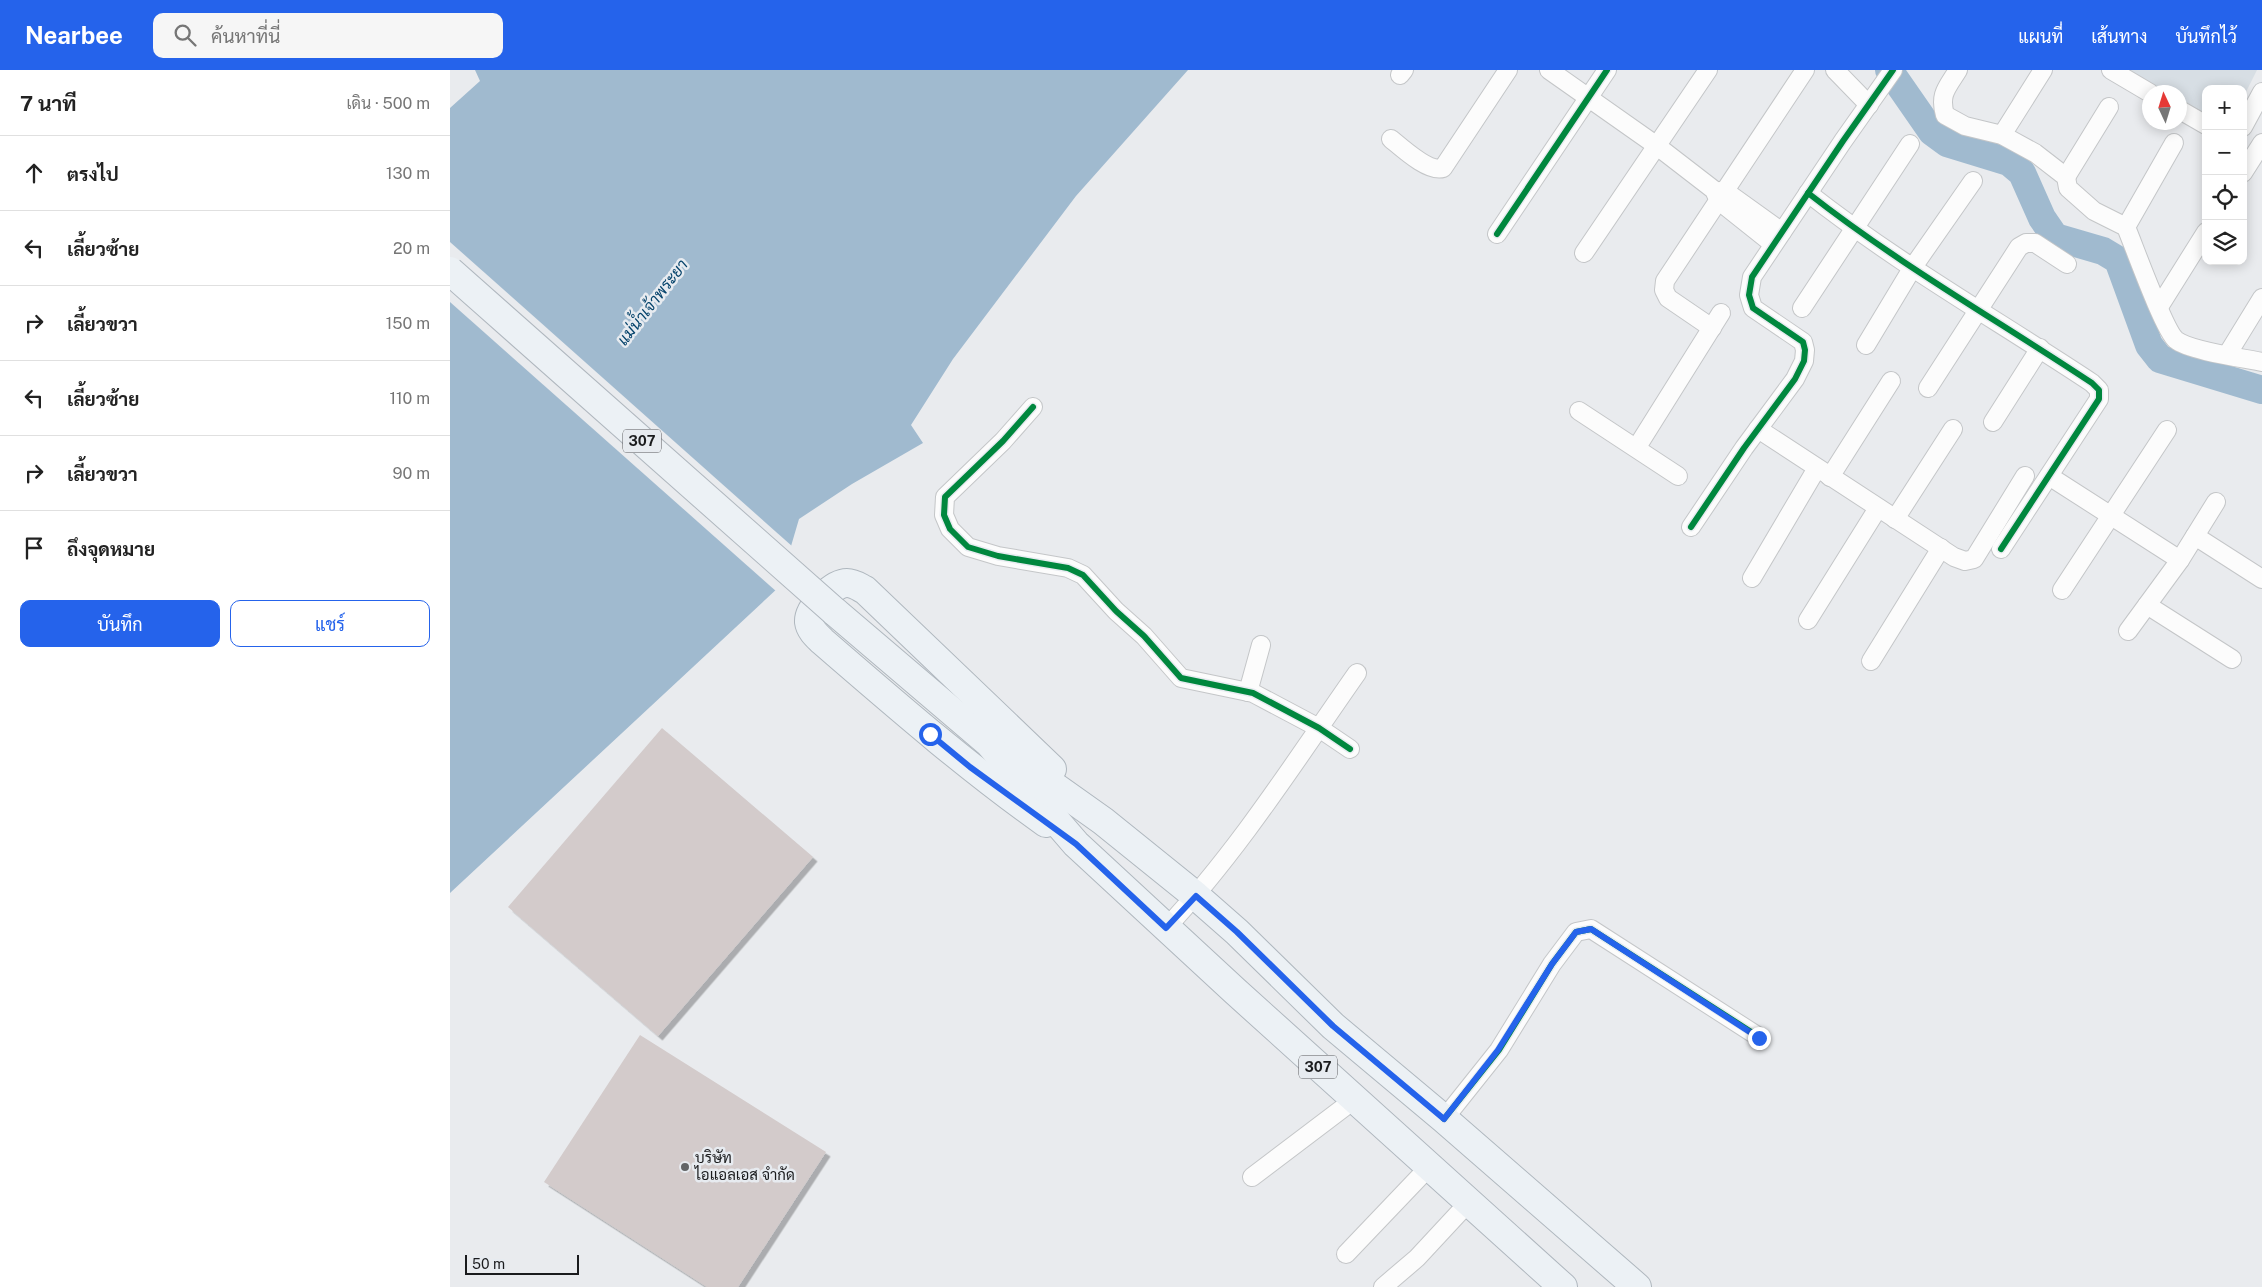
<!DOCTYPE html>
<html lang="th">
<head>
<meta charset="utf-8">
<style>
	:root { --surface:#fff; --page:#f6f6f6; --text:#222; --muted:#767676; --line:#e0e0e0; --accent:#2563eb }
	body { margin:0; font-family:"Public Sans",Sarabun,sans-serif; background:var(--page); color:var(--text) }
	.controls { position:absolute; right:15px; top:15px; display:grid; overflow:hidden; border-radius:10px; box-shadow:0 2px 12px #0003 }
	.controls button { width:45px; height:45px; display:grid; place-items:center; padding:0; border:0; border-bottom:1px solid var(--line); background:var(--surface); color:var(--text); font:25px sans-serif }
	.compass { position:absolute; left:1692px; top:15px; width:45px; height:45px; border-radius:50%; background:var(--surface); box-shadow:0 2px 12px #0003; rotate:356deg }
	.scale { position:absolute; left:15px; bottom:12px; width:114px; box-sizing:border-box; padding-left:5px; border:2px solid #1a1b1d; border-top:0; font-size:14px; line-height:18px; white-space:nowrap; color:#1a1b1d; -webkit-text-stroke:4px #e7ebf0; paint-order:stroke }
	.stop { position:absolute; width:15px; height:15px; margin:-11px; border:4px solid #2563eb; border-radius:50%; background:#fff }
	.stop.end { background:#2563eb; border-color:#fff; box-shadow:0 1px 5px #0008 }
	.list { margin:0; padding:0; list-style:none }
	h2 { display:flex; justify-content:space-between; align-items:center; height:65px; margin:0; padding:0 20px; font-size:21px }
	h2 small { font-size:16px; font-weight:400; color:var(--muted) }
	.list li { display:grid; grid-template-columns:32px 1fr auto; gap:15px; align-items:center; box-sizing:border-box; height:75px; padding:0 20px; border-top:1px solid var(--line) }
	.list b { display:block; font-size:19px; white-space:nowrap }
	.list em { font-size:16px; font-style:normal; color:var(--muted) }
	.actions { display:flex; gap:10px; padding:15px 20px }
	.actions a { flex:1; padding:11px 0; border:1px solid var(--accent); border-radius:10px; text-align:center; font-size:18px; color:var(--accent) }
	.actions .main { background:var(--accent); color:#fff }
	.icon { flex:none; width:28px; height:28px; fill:none; stroke:currentColor; stroke-width:2; stroke-linecap:round; stroke-linejoin:round }
	.map { position:relative; flex:none; width:1812px; height:1217px; overflow:hidden }
	header { display:flex; align-items:center; gap:30px; box-sizing:border-box; height:70px; padding:0 25px; background:var(--accent); color:#fff }
	header strong { font-size:24px }
	nav { display:flex; gap:28px; margin-inline-start:auto; font-size:18px }
	.search { width:350px; height:45px; background:var(--page); display:flex; align-items:center; gap:12px; box-sizing:border-box; padding:0 18px; border-radius:10px; color:var(--muted); font-size:19px }
	main { display:flex }
	aside { flex:1; background:var(--surface) }
	.map>svg:first-child { display:block }
	.built { fill:#d7dee4 }
	.water { fill:#a0bacf }
	.pier { fill:#e9ebee }
	.lines { fill:none; stroke-linecap:round; stroke-linejoin:round }
	.river { stroke:#a0bacf; stroke-width:28 }
	.building { fill:#d3cbcb; filter:url(#shadow) }
	.street-casing { stroke:#c4c6c8; stroke-width:20 }
	.primary-casing { stroke:#afb7be; stroke-width:30 }
	.street { stroke:#fcfcfc; stroke-width:18 }
	.primary { stroke:#ecf1f5; stroke-width:28 }
	.primary-bridge-casing { stroke:#afb7be; stroke-width:30; stroke-linecap:butt }
	.primary-bridge { stroke:#ecf1f5; stroke-width:28 }
	.cycleway-casing { stroke:#e7ebf0; stroke-width:9 }
	.cycleway { stroke:#00873e; stroke-width:6 }
	.route { stroke:#2563eb; stroke-width:6 }
	.poi-dot { fill:#626466; stroke:#e7ebf0; stroke-width:2 }
	.labels { text-anchor:middle; stroke-width:5; stroke-linejoin:round; paint-order:stroke }
	.shield { fill:#e7ebf0; stroke:#58595c; stroke-width:1 }
	.shield-label { font-size:14px; font-weight:bold; fill:#1a1b1d }
	.poi-label { font-size:15px; fill:#1a1b1d; stroke:#e7ebf0; text-anchor:start }
	.water-label { font-size:16px; font-style:italic; fill:#05436b; stroke:#e7ebf0 }
</style>
</head>
<body>
<header>
<strong>Nearbee</strong>
<div class="search"><svg class="icon" aria-label="search" viewBox="0 0 24 24"><circle cx="10" cy="10" r="6"/><path d="M15 15l6 6"/></svg>ค้นหาที่นี่</div>
<nav><a>แผนที่</a><a>เส้นทาง</a><a>บันทึกไว้</a></nav>
</header>
<main>
<aside>
<h2>7 นาที<small>เดิน · 500 m</small></h2>
<ul class="list">
<li><svg class="icon" aria-label="ahead" viewBox="0 0 24 24"><path d="M12 20V5M6 11l6-6 6 6"/></svg><div><b>ตรงไป</b></div><em>130 m</em></li>
<li><svg class="icon" aria-label="left" viewBox="0 0 24 24"><path d="M17 20v-9H6M10 6l-5 5 5 5"/></svg><div><b>เลี้ยวซ้าย</b></div><em>20 m</em></li>
<li><svg class="icon" aria-label="right" viewBox="0 0 24 24"><path d="M7 20v-9h11M14 6l5 5-5 5"/></svg><div><b>เลี้ยวขวา</b></div><em>150 m</em></li>
<li><svg class="icon" aria-label="left" viewBox="0 0 24 24"><path d="M17 20v-9H6M10 6l-5 5 5 5"/></svg><div><b>เลี้ยวซ้าย</b></div><em>110 m</em></li>
<li><svg class="icon" aria-label="right" viewBox="0 0 24 24"><path d="M7 20v-9h11M14 6l5 5-5 5"/></svg><div><b>เลี้ยวขวา</b></div><em>90 m</em></li>
<li><svg class="icon" aria-label="arrive" viewBox="0 0 24 24"><path d="M6 21V4h12l-3 4 3 4H6"/></svg><div><b>ถึงจุดหมาย</b></div></li>
</ul>
<div class="actions"><a class="main">บันทึก</a><a>แชร์</a></div>
</aside>
<div class="map">
<svg width="1812" height="1217" viewBox="0 0 1812 1217">
	<defs>
		<filter id="shadow"><feDropShadow dx="4.5" dy="4.5" stdDeviation="0" flood-color="#0004"/></filter>
	</defs>
	<rect width="100%" height="100%" fill="#e9ebee"/>
	<!-- built -->
	<polygon class="built" points="1672,0 1807,0 1793,28 1793,19 1756,19 1756,50 1730,34 1730,22 1709,22"/>
	<!-- water -->
	<polygon class="water" points="25,0 738,0 626,126 503,289 461,355 473,373 402,414 349,449 329,517 0,823 0,38 30,11"/>
	<!-- pier -->
	<polygon class="pier" points="0,172 343,477 331,518 327,522 0,232"/>
	<g class="lines">
		<!-- river -->
		<polyline class="river" points="1439,0 1482,62 1497,73 1559,92 1572,103 1592,148 1605,167 1653,181 1668,190 1699,275 1710,289 1812,320"/>
	</g>
	<!-- building -->
	<g class="building">
		<polygon points="212,658 363,787 208,966 58,837"/>
		<polygon points="190,965 376,1082 288,1217 257,1217 94,1112"/>
	</g>
	<g class="lines">
		<defs>
			<g id="street">
				<polyline points="1099,0 1207,76 1264,120 1269,131 1323,174"/>
				<polyline points="1385,0 1419,35"/>
				<path d="M1508 0C1497 18 1489 24 1495 45L1515 56 1552 65 1585 83 1616 107 1618 118 1644 141 1676 157C1684 176 1714 260 1726 270 1740 281 1793 288 1812 292"/>
				<polyline points="1661,0 1700,23"/>
				<polyline points="950,5 954,0"/>
				<polyline points="1730,40 1756,55"/>
				<polyline points="1793,57 1812,22"/>
				<polyline points="1552,65 1593,0"/>
				<path d="M941 69C952 78 979 103 993 98L1058 0"/>
				<polyline points="1793,103 1812,73"/>
				<polyline points="1616,107 1659,37"/>
				<polyline points="1270,121 1275,121 1332,162"/>
				<path d="M1358 123C1447 193 1547 250 1642 313L1649 320V329L1551 479"/>
				<polyline points="1676,157 1724,73"/>
				<polyline points="1047,164 1157,0"/>
				<polyline points="1134,183 1258,0"/>
				<polyline points="1709,237 1756,162"/>
				<polyline points="1352,238 1460,74"/>
				<polyline points="1262,258 1218,228 1214,220 1215,211 1355,0"/>
				<polyline points="1416,275 1463,197 1523,111"/>
				<polyline points="1777,285 1812,228"/>
				<polyline points="1478,318 1569,177 1576,173 1585,173 1617,194"/>
				<polyline points="583,337 553,371 495,427 494,445 500,459 518,477 548,486 618,498 633,505 666,541 694,566 731,608 803,623 869,658 900,679"/>
				<polyline points="1129,341 1228,406"/>
				<polyline points="1543,352 1590,278"/>
				<polyline points="1308,359 1504,487 1515,491 1524,489 1575,406"/>
				<polyline points="1187,377 1271,243"/>
				<polyline points="1599,406 1730,490"/>
				<polyline points="1380,407 1441,311"/>
				<polyline points="1445,449 1503,359"/>
				<polyline points="1241,457 1294,378 1345,309 1354,291 1355,280 1353,272 1303,238 1299,225 1302,207 1393,71 1443,0"/>
				<polyline points="1745,466 1812,509"/>
				<polyline points="1302,508 1367,398"/>
				<polyline points="1612,520 1717,360"/>
				<polyline points="1697,535 1782,589"/>
				<polyline points="1358,550 1428,438"/>
				<polyline points="1678,561 1730,490 1766,432"/>
				<polyline points="1421,591 1491,478"/>
				<polyline points="798,622 811,575"/>
				<path d="M716 858C789 780 846 690 907 603"/>
				<polyline points="994,1049 1049,980 1102,894 1126,862 1141,859 1309,967"/>
				<polyline points="802,1107 905,1029"/>
				<polyline points="896,1184 979,1097"/>
				<polyline points="933,1217 967,1188 1019,1132"/>
			</g>
			<g id="primary">
				<polyline points="384,541 539,673 626,774 785,921 1113,1217"/>
				<polyline points="570,692 653,751 746,826 787,862 883,956 994,1049 1187,1217"/>
				<path d="M596 753C517 697 445 634 372 571 367 566 360 560 359 552 358 538 383 513 397 513 404 513 409 517 415 520L602 699"/>
			</g>
		</defs>
		<!-- street casing -->
		<use href="#street" class="street-casing"/>
		<!-- primary casing -->
		<use href="#primary" class="primary-casing"/>
		<!-- street -->
		<use href="#street" class="street"/>
		<!-- primary -->
		<use href="#primary" class="primary"/>
		<defs>
			<polyline id="primary-bridge" points="0,201 384,541"/>
		</defs>
		<!-- primary-bridge casing -->
		<use href="#primary-bridge" class="primary-bridge-casing"/>
		<!-- primary-bridge -->
		<use href="#primary-bridge" class="primary-bridge"/>
		<defs>
			<g id="cycleway">
				<path d="M1358 123C1447 193 1547 250 1642 313L1649 320V329L1551 479"/>
				<polyline points="1047,164 1157,0"/>
				<polyline points="583,337 553,371 495,427 494,445 500,459 518,477 548,486 618,498 633,505 666,541 694,566 731,608 803,623 869,658 900,679"/>
				<polyline points="1241,457 1294,378 1345,309 1354,291 1355,280 1353,272 1303,238 1299,225 1302,207 1393,71 1443,0"/>
				<polyline points="994,1049 1049,980 1102,894 1126,862 1141,859 1309,967"/>
			</g>
		</defs>
		<!-- cycleway casing -->
		<use href="#cycleway" class="cycleway-casing"/>
		<!-- cycleway -->
		<use href="#cycleway" class="cycleway"/>
	</g>
	<g class="lines">
		<!-- route -->
		<polyline class="route" points="480,664 520,697 626,774 716,858 746,826 787,862 883,956 994,1049 1048,980 1102,894 1126,862 1141,859 1309,968"/>
	</g>
	<!-- markers -->
	<circle class="poi-dot" cx="235" cy="1097" r="5"/>
	<g class="labels">
		<!-- shield labels -->
		<g class="shield">
			<rect x="173" y="359.5" width="38" height="23" rx="4"/>
			<rect x="849" y="985.5" width="38" height="23" rx="4"/>
		</g>
		<g class="shield-label">
			<text x="192" y="376">307</text>
			<text x="868" y="1002">307</text>
		</g>
		<!-- poi labels -->
		<g class="poi-label">
			<text x="245" y="1093">บริษัท<tspan x="245" dy="17">ไอแอลเอส จำกัด</tspan></text>
		</g>
		<!-- water labels -->
		<g class="water-label">
			<text transform="translate(202 232) rotate(-52)" y="6">แม่น้ำเจ้าพระยา</text>
		</g>
	</g>
</svg>
<div class="controls">
<button>+</button>
<button>−</button>
<button><svg class="icon" aria-label="locate" viewBox="0 0 24 24"><circle cx="12" cy="12" r="6"/><path d="M12 2v4M12 18v4M2 12h4M18 12h4"/></svg></button>
<button><svg class="icon" aria-label="layers" viewBox="0 0 24 24"><path d="M12 4l9 5-9 5-9-5zM3 14l9 5 9-5"/></svg></button>
</div>
<svg class="compass" viewBox="-18 -18 36 36"><path d="M0-13l5 13h-10z" fill="#e53935"/><path d="M0 13l5-13h-10z" fill="#767676"/></svg>
<div class="scale">50 m</div>
<div class="stop" style="left:480px;top:664px"></div>
<div class="stop end" style="left:1309px;top:968px"></div>
</div>
</main>
</body>
</html>
